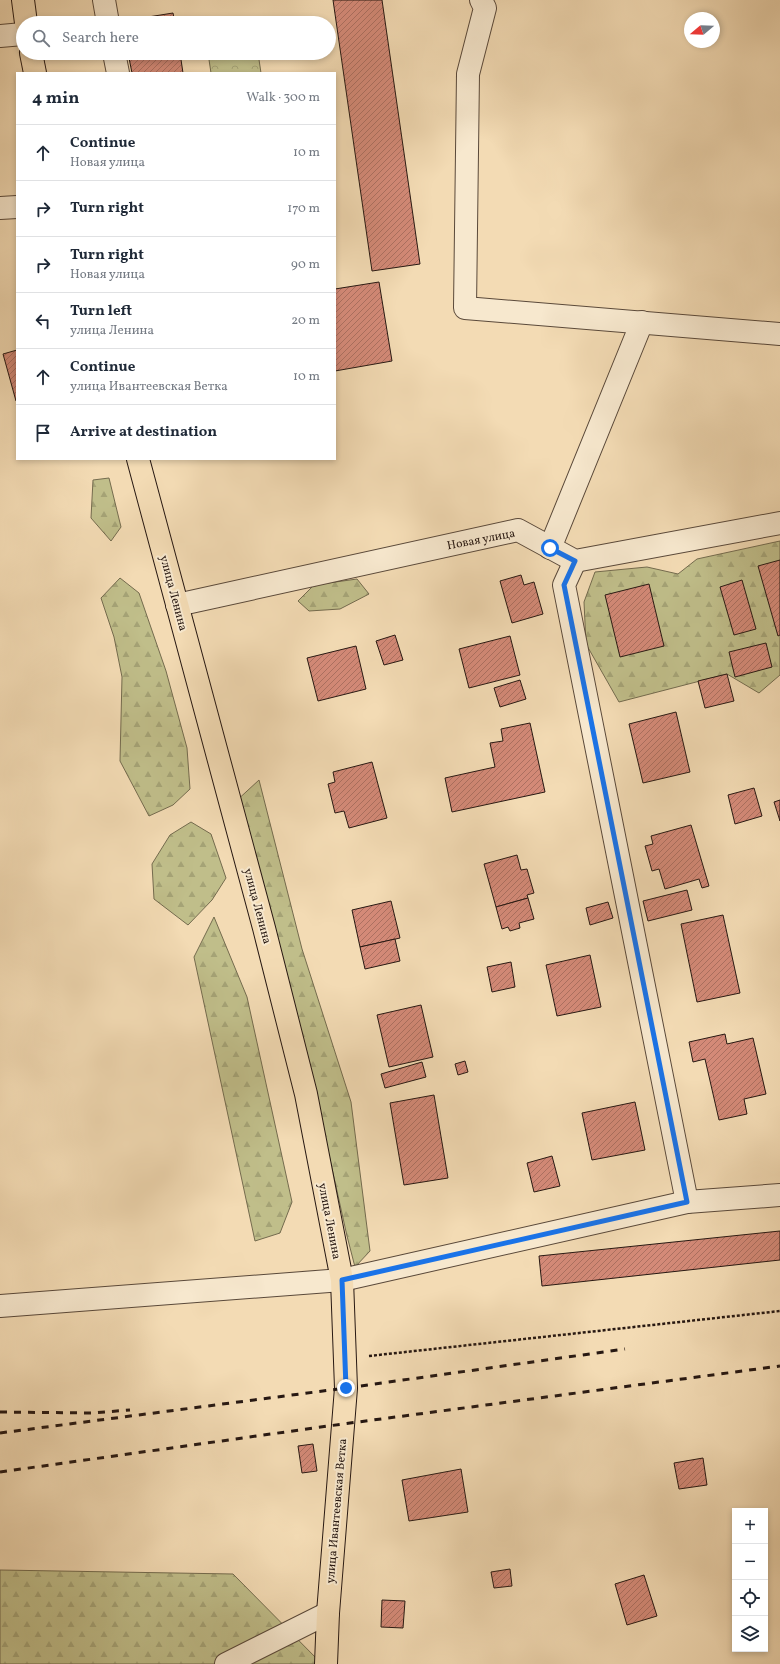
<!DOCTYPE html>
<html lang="en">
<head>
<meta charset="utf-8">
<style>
	:root { --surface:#fff; --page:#f6f6f7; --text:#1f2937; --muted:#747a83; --line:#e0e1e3 }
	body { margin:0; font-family:Vollkorn,serif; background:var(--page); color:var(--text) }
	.controls { position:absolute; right:12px; bottom:12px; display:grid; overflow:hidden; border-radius:0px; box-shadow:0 2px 6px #0003 }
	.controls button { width:36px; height:36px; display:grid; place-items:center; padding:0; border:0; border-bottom:1px solid var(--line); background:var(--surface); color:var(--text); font:20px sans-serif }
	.compass { position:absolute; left:684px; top:12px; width:36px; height:36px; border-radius:50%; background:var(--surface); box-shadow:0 2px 6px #0003; rotate:251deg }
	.stop { position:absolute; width:12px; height:12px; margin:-9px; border:3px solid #1a73e8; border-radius:50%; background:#fff }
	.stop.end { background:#1a73e8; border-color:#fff; box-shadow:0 1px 4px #0008 }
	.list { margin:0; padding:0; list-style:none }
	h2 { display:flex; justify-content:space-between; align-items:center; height:52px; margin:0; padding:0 16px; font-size:17px }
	h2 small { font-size:13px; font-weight:400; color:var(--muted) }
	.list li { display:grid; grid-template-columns:26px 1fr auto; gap:12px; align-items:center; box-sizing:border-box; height:56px; padding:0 16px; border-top:1px solid var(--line) }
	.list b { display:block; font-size:15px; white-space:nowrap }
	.list p { margin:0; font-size:13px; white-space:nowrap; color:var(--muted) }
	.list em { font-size:13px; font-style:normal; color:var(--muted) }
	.icon { flex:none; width:22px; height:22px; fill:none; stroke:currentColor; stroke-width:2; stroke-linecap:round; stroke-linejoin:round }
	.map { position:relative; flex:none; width:780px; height:1664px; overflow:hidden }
	.search { position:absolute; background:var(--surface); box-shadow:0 2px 6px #0003; left:16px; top:16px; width:320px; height:44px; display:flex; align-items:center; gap:10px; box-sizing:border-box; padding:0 14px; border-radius:22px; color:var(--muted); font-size:15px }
	.panel { position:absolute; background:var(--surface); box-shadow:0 2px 6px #0003; left:16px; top:72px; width:320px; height:388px; border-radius:0px }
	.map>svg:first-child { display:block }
	.forest { fill:url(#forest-firs); stroke:#746b4e }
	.park { fill:url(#park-crowns); stroke:#746b4e }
	.building { fill:url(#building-hatch); stroke:#271812 }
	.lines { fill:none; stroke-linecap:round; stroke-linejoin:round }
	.minor-casing { stroke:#5a493a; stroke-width:24 }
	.major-casing { stroke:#271812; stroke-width:24 }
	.path { stroke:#271812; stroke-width:2.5; stroke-dasharray:3 2; stroke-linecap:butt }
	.minor { stroke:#f7e8ce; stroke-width:22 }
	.major { stroke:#f3dbb4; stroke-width:22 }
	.rail { stroke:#271812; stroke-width:3; stroke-dasharray:7 7; stroke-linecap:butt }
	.route { stroke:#1a73e8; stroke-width:5 }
	.labels { text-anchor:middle; stroke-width:4; stroke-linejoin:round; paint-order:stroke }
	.street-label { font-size:12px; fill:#271812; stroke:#f7e8ce }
</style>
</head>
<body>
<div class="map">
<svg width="780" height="1664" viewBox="0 0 780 1664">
	<defs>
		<pattern id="forest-firs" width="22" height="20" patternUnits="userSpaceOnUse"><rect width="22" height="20" fill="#c0be8a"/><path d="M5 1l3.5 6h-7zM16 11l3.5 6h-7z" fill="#a5a376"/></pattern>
		<pattern id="park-crowns" width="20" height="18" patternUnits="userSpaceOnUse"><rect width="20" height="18" fill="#c0be8a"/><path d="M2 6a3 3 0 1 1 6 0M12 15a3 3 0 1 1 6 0" fill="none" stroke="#a5a376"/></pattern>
		<pattern id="building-hatch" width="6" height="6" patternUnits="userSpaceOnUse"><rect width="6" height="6" fill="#d48a78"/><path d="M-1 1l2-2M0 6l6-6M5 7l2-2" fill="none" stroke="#ac7061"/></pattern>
	</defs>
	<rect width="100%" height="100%" fill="#f3dbb4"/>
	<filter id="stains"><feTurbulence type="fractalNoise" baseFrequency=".005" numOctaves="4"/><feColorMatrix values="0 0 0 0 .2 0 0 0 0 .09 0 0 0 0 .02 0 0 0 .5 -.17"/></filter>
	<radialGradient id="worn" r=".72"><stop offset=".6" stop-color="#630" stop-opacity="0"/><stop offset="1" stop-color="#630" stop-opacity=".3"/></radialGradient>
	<!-- forest -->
	<g class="forest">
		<polygon points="109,478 121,527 111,541 91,518 93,480"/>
		<polygon points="780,541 780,675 759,693 727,674 619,702 586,644 584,602 595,572 647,567 678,574 697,559"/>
		<polygon points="120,578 139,593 166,671 187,748 190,789 173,805 149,816 120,761 122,677 114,637 101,598"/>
		<polygon points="357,579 369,594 340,609 309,611 298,601 314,585"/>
		<polygon points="259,780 302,949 351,1102 370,1251 355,1267 347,1236 323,1128 234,803"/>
		<polygon points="191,822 211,834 226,878 212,900 188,925 154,899 152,864 170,835"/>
		<polygon points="214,917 247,997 292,1202 280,1233 255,1241 194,957"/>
		<polygon points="0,1570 233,1574 322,1664 0,1664"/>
	</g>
	<!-- park -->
	<g class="park">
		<polygon points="253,17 254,23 211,23"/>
		<polygon points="208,53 258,53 261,73 211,73"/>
	</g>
	<!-- building -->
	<g class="building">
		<polygon points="333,0 382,0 420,264 372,271"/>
		<polygon points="173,13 175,23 124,23 123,21"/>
		<polygon points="128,53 180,53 183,73 132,73"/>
		<polygon points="379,282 392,361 335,371 335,289"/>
		<polygon points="17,350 17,400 16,401 3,354"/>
		<polygon points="780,560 780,635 778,636 758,566"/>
		<polygon points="521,575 524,585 534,582 543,614 512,623 500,581"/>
		<polygon points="742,580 756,629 734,635 720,587"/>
		<polygon points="649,584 664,646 620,657 605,595"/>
		<polygon points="395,635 403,660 384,665 376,641"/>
		<polygon points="510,636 520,675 469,688 459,649"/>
		<polygon points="766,643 772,667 735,677 729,652"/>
		<polygon points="356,646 366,689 318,701 307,658"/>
		<polygon points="727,674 734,701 705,708 698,681"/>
		<polygon points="520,680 526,699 500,707 494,688"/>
		<polygon points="676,712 690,772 643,783 629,724"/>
		<polygon points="530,723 545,792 452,812 445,778 495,767 490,743 503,741 501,729"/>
		<polygon points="372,762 387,818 349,828 344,811 335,813 328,784 335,782 333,772"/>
		<polygon points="754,788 762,816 735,824 728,795"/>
		<polygon points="780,800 780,821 774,802"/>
		<polygon points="691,825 709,886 702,888 699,879 665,889 659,869 652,871 645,846 653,844 651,836"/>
		<polygon points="517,855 521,870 527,869 534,893 527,895 528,898 496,907 484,864"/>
		<polygon points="687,890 692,910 648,921 643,901"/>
		<polygon points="528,898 534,919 519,923 520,928 510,931 508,927 502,929 496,907"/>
		<polygon points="391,901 400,938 360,947 352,910"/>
		<polygon points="608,902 613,918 590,925 586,908"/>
		<polygon points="723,915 740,993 697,1002 681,924"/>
		<polygon points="395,939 400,961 365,969 360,947"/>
		<polygon points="590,955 601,1007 557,1016 546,965"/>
		<polygon points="511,962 515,987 492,992 487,967"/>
		<polygon points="421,1005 433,1057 389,1067 377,1015"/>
		<polygon points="725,1034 727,1044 753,1038 766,1094 744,1099 747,1114 719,1120 705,1059 693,1062 689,1042"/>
		<polygon points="465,1061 468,1072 458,1075 455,1064"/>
		<polygon points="422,1062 426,1077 385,1088 381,1074"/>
		<polygon points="434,1095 448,1178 404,1185 390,1103"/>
		<polygon points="635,1102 645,1150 592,1160 582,1113"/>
		<polygon points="552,1156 560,1186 534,1192 527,1163"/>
		<polygon points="780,1231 780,1260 542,1286 539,1256"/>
		<polygon points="313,1444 317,1471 302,1473 298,1446"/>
		<polygon points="703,1458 707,1485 679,1489 674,1463"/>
		<polygon points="461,1469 468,1512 409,1521 402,1480"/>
		<polygon points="510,1569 512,1586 494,1588 491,1572"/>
		<polygon points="644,1575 657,1616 627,1625 615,1584"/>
		<polygon points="382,1600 405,1601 403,1628 381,1627"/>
	</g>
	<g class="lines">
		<defs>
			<g id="minor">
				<polyline points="104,0 108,23"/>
				<polyline points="481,0 485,8 468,74 465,308 780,334"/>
				<polyline points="0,36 23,34"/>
				<polyline points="114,53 118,73"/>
				<polyline points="0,208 17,207"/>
				<polyline points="550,548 642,322"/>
				<polyline points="575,561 564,585 687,1202"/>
				<polyline points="177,605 518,530 575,561 780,523"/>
				<polyline points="0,1306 342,1280 687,1202 780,1195"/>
				<polyline points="226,1664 328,1613"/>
			</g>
			<g id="major">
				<polyline points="23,0 26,23"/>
				<polyline points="31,53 35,73"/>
				<polyline points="138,459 264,928 306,1094 342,1280 346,1388 328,1613 326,1664"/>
			</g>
		</defs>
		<!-- minor casing -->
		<use href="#minor" class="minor-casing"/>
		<!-- major casing -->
		<use href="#major" class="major-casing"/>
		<!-- path -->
		<polyline class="path" points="369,1356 780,1311"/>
		<!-- minor -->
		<use href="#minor" class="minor"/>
		<!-- major -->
		<use href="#major" class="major"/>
		<!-- rail -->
		<g class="rail">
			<polyline points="0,1412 91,1413 130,1410"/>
			<polyline points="0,1433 346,1388 625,1349"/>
			<polyline points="0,1472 328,1426 780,1366"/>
		</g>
	</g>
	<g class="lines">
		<!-- route -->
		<polyline class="route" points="346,1388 342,1280 687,1202 564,585 575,561 550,548"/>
	</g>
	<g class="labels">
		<!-- street labels -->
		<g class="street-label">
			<text transform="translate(481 539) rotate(-11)" y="4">Новая улица</text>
			<text transform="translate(174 593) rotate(75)" y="4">улица Ленина</text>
			<text transform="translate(258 906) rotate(75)" y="4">улица Ленина</text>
			<text transform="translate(330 1221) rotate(79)" y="4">улица Ленина</text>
			<text transform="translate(336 1511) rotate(-85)" y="4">улица Ивантеевская Ветка</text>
		</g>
	</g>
	<rect width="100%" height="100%" filter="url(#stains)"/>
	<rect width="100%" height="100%" fill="url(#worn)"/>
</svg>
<div class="controls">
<button>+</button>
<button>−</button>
<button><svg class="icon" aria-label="locate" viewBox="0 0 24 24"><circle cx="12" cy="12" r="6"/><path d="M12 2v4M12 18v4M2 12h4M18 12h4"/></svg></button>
<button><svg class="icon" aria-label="layers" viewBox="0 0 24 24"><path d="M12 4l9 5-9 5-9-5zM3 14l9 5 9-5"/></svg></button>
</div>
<svg class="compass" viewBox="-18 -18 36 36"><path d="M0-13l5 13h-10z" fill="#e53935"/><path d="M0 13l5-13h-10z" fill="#747a83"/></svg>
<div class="stop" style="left:550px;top:548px"></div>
<div class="stop end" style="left:346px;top:1388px"></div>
<div class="search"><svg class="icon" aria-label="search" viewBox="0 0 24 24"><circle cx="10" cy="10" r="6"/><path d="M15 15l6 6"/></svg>Search here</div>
<section class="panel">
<h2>4 min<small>Walk · 300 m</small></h2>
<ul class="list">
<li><svg class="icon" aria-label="ahead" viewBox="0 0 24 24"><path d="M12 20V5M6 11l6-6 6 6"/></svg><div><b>Continue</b><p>Новая улица</p></div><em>10 m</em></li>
<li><svg class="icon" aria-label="right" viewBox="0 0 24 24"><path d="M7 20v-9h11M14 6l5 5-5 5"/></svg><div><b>Turn right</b></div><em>170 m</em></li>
<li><svg class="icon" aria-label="right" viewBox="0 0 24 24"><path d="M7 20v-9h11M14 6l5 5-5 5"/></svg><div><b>Turn right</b><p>Новая улица</p></div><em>90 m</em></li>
<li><svg class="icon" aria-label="left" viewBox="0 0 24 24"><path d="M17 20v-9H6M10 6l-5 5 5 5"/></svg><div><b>Turn left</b><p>улица Ленина</p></div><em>20 m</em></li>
<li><svg class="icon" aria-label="ahead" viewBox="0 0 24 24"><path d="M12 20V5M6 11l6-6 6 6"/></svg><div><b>Continue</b><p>улица Ивантеевская Ветка</p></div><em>10 m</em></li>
<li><svg class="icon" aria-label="arrive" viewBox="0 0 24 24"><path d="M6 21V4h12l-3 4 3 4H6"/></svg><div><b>Arrive at destination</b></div></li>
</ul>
</section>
</div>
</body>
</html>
